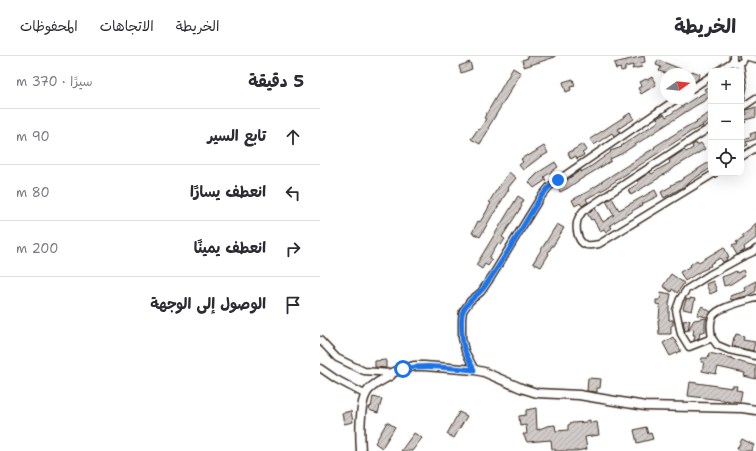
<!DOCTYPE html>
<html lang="ar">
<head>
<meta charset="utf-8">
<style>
	:root { --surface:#fff; --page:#f2f2f3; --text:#2b2b33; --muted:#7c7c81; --line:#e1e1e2 }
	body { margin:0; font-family:"Shantell Sans","Playpen Sans Arabic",sans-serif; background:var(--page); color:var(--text); direction:rtl }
	.controls { position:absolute; right:12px; top:12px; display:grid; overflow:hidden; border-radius:8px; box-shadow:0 4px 16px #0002 }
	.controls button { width:36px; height:36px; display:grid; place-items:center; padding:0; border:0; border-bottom:1px solid var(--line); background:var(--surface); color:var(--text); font:20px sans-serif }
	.compass { position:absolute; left:340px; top:12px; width:36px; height:36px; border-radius:50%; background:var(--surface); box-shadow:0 4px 16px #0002; rotate:75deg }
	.stop { position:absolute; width:12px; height:12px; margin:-9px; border:3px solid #1a73e8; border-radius:50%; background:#fff }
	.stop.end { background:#1a73e8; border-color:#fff; box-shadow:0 1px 4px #0008 }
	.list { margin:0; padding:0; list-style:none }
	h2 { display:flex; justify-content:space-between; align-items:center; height:52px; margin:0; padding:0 16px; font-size:17px }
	h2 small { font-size:13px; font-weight:400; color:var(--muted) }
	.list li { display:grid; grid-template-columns:26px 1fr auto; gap:12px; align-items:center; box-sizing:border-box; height:56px; padding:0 16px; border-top:1px solid var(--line) }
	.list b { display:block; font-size:15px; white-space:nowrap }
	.list em { font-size:13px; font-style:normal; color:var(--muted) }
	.icon { flex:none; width:22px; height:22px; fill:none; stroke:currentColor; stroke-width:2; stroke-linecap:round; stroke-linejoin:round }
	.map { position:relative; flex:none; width:436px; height:395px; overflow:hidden; direction:ltr }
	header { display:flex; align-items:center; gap:24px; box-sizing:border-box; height:56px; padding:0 20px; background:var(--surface); border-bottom:1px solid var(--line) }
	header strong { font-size:19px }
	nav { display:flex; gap:22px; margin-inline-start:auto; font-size:14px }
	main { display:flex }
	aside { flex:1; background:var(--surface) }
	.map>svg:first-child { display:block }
	.building { fill:url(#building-hatch); stroke:#3b2a1e }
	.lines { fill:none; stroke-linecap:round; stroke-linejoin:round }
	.street-casing { stroke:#3b2a1e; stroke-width:9 }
	.secondary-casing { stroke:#3b2a1e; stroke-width:11 }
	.street { stroke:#fff; stroke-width:6 }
	.secondary { stroke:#fff; stroke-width:8 }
	.route { stroke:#1a73e8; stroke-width:5 }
</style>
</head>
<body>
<header>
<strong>الخريطة</strong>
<nav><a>الخريطة</a><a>الاتجاهات</a><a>المحفوظات</a></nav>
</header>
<main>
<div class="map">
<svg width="436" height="395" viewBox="0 0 436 395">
	<defs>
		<pattern id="building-hatch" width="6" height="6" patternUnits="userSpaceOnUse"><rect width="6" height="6" fill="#cfcac7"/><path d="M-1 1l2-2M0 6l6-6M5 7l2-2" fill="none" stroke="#b3aeaa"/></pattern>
	</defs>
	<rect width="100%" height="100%" fill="#fff"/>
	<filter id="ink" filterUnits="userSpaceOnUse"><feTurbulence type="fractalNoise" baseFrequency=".025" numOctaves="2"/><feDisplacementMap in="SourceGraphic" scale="8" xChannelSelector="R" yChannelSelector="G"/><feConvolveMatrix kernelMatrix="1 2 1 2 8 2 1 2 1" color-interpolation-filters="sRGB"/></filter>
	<g filter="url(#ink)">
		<!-- building -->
		<g class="building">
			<polygon points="207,0 235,0 235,1 204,11 202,4 208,2"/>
			<polygon points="324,0 325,6 321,7 322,11 312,13 313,11 313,9 305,11 305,14 301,15 300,12 296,13 294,7"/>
			<polygon points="338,4 371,17 372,15 380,18 378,23 374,26 370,24 370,18 348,18 339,15 341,11 336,9"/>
			<polygon points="150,6 152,13 141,17 139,10"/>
			<polygon points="193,12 201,17 168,72 169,73 160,88 151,83 158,73 159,74 166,63 164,62"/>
			<polygon points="332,21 336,29 321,38 318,32 322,30 320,26 326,23 327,24"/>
			<polygon points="253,23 255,30 250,31 251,34 246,36 243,26"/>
			<polygon points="391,29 391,40 386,43 386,44 375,50 301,98 290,103 291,105 258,125 248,132 240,136 237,130 241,128 261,114 261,116 270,111 291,96 290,95 302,91 301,90 325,74 335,68 339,65 337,62 344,58 346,61 375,42 386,36 384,33"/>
			<polygon points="436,51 436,61 425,64 426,66 421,69 421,57 423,60 427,58 426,54"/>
			<polygon points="391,56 391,64 382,69 383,70 372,75 288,130 288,131 266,143 268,146 262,150 260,147 255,150 252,144 271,134 271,133 281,127 281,126 324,99 324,98 335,92 334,91 366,71 377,66 376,65"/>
			<polygon points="310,57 314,63 298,73 300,76 294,80 292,77 274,89 270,83"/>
			<polygon points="436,76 436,83 426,86 428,89 421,92 421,85 431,80 430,78"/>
			<polygon points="376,87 377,89 381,87 385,93 350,114 350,115 339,121 339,122 311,139 308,134 319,127 317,125 330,116 332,118 339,113 350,107 349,104 364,94 366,96 373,92 372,89"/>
			<polygon points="263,88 267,94 262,97 264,99 257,103 256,100 251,103 248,97"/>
			<polygon points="224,90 228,97 219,102 203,114 199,109 203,106 201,103 207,99 208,100"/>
			<polygon points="391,105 391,112 372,124 368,128 344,142 341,136 352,130 351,129 362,124 362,123"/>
			<polygon points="235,106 238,111 224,121 226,124 214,132 209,126 219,116"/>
			<polygon points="189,116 196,122 188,132 189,133 169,165 160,181 152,177 158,165 160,166 165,158 171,147 169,146 176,135"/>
			<polygon points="335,134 338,140 322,148 323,149 312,155 312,156 301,162 290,169 292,172 286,176 284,173 280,175 273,163 271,164 267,157 275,152 283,166 294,159 286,145 292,142 299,154"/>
			<polygon points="198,140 204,144 201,149 202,150 182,181 185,183 181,189 178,187 169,202 172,204 168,210 165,208 162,213 156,209"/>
			<polygon points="436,167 436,182 424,191 425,194 417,199 412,190 417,188 416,186 424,182 422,180 431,173 431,172"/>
			<polygon points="237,168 244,172 233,190 232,190 228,197 229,198 221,211 213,207"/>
			<polygon points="404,191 409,201 406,202 407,204 403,206 400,202 390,208 391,210 387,211 388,212 381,215 365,225 360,216 371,210 370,209 377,204 379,206"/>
			<polygon points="423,214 425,219 411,228 404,230 402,221 410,218 416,215 417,217"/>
			<polygon points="351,218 364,227 357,237 352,233 351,236 343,230"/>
			<polygon points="393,225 397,235 390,238 386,228"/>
			<polygon points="436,225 436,235 427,240 411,244 410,240 426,235 424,231"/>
			<polygon points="341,236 351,238 349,248 349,264 353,264 353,269 351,270 351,278 339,278 338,264 339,264 340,249 336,248 336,244 340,244"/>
			<polygon points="370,242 375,243 372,255 363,253 366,243 370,244"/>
			<polygon points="382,250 391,256 387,261 377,259"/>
			<polygon points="387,262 385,266 385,276 380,276 379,282 374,284 375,279 373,279 374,273 365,275 363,265 370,264 368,274 374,264"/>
			<polygon points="416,278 424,280 423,284 435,286 433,295 412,290 414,281 415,281"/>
			<polygon points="353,281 361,295 350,300 343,287"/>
			<polygon points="389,297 412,302 412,303 424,307 436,310 436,323 424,320 425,317 398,311 396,318 382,315 384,306 381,306 382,302 388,302"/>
			<polygon points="66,304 66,312 55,311 55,305"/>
			<polygon points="268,322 281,323 280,332 277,332 277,336 267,335"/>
			<polygon points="370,326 412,332 412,330 417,330 416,334 422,335 420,346 368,340"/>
			<polygon points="53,341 62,343 58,357 49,354 50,350 51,351"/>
			<polygon points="216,352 217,374 227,370 235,369 236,375 248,374 248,369 252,367 266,366 266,365 270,364 270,367 277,366 279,379 265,381 267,393 257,395 235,395 235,393 232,393 231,384 207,386 203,378 207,378 206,369 200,370 199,360 206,359 206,354"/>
			<polygon points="31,355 33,366 24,368 22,357"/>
			<polygon points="139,356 147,360 134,382 127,378"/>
			<polygon points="67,366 75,371 62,392 55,387"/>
			<polygon points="326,371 328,378 331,377 333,383 317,387 314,374"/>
			<polygon points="94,377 102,382 92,395 81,395"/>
			<polygon points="422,383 434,389 431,395 421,395 417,393"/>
		</g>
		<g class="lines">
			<defs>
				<g id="street">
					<polyline points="413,0 413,5 415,8 418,8 423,5 424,2 423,0"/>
					<polyline points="423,0 428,1 436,3"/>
					<polyline points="420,8 423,31 421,41"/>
					<polyline points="398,15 413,5"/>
					<polyline points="370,34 391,20"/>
					<polyline points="421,52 436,42"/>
					<path d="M391 71 263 155C261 158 259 160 258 163 255 171 257 186 266 189 270 190 274 189 279 188L395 117"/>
					<polyline points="421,101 436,92"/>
					<polyline points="436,193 433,196 420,202 389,219 367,233 360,243 356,254 361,278 369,291 392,282 397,289 409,294 436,300"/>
					<path d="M392 282C391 275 389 266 393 260 398 251 426 245 436 242"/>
					<polyline points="0,284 17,302 44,315 71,317"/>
					<polyline points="0,312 16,323 46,339"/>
					<polyline points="155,314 145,295 142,282 142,263 143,255 150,245 161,236 172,220 220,142 229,131 238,124 358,42"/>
				</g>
				<path id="secondary" d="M41 395C40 381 39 348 47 336 52 328 63 324 71 319V317L94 310H104L155 314 164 316 201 332 217 337 259 339 325 350 422 352 436 354"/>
			</defs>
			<!-- street casing -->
			<use href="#street" class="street-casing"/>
			<!-- secondary casing -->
			<use href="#secondary" class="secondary-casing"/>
			<!-- street -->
			<use href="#street" class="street"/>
			<!-- secondary -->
			<use href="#secondary" class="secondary"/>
		</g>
	</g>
	<g class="lines" filter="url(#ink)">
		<!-- route -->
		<path class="route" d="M83 313C107 308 131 312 154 314 151 307 147 301 145 295 142 288 140 262 143 255 147 245 159 239 165 230 185 202 202 172 220 142L229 131 238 124"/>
	</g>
</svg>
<div class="controls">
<button>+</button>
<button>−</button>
<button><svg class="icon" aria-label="locate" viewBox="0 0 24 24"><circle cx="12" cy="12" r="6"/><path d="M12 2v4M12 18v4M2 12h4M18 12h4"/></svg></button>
</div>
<svg class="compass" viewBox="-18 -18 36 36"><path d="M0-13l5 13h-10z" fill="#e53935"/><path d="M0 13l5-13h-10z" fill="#7c7c81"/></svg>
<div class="stop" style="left:83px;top:313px"></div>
<div class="stop end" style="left:238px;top:124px"></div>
</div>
<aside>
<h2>5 دقيقة<small>سيرًا · 370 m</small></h2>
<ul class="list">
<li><svg class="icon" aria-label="ahead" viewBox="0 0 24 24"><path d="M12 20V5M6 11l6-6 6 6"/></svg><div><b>تابع السير</b></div><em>90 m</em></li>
<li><svg class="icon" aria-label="left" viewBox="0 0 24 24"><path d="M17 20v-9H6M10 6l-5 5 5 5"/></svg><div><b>انعطف يسارًا</b></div><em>80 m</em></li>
<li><svg class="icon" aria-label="right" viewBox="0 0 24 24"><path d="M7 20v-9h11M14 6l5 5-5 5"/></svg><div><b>انعطف يمينًا</b></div><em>200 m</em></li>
<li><svg class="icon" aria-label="arrive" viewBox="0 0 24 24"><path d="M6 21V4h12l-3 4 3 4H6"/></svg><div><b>الوصول إلى الوجهة</b></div></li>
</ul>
</aside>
</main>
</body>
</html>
